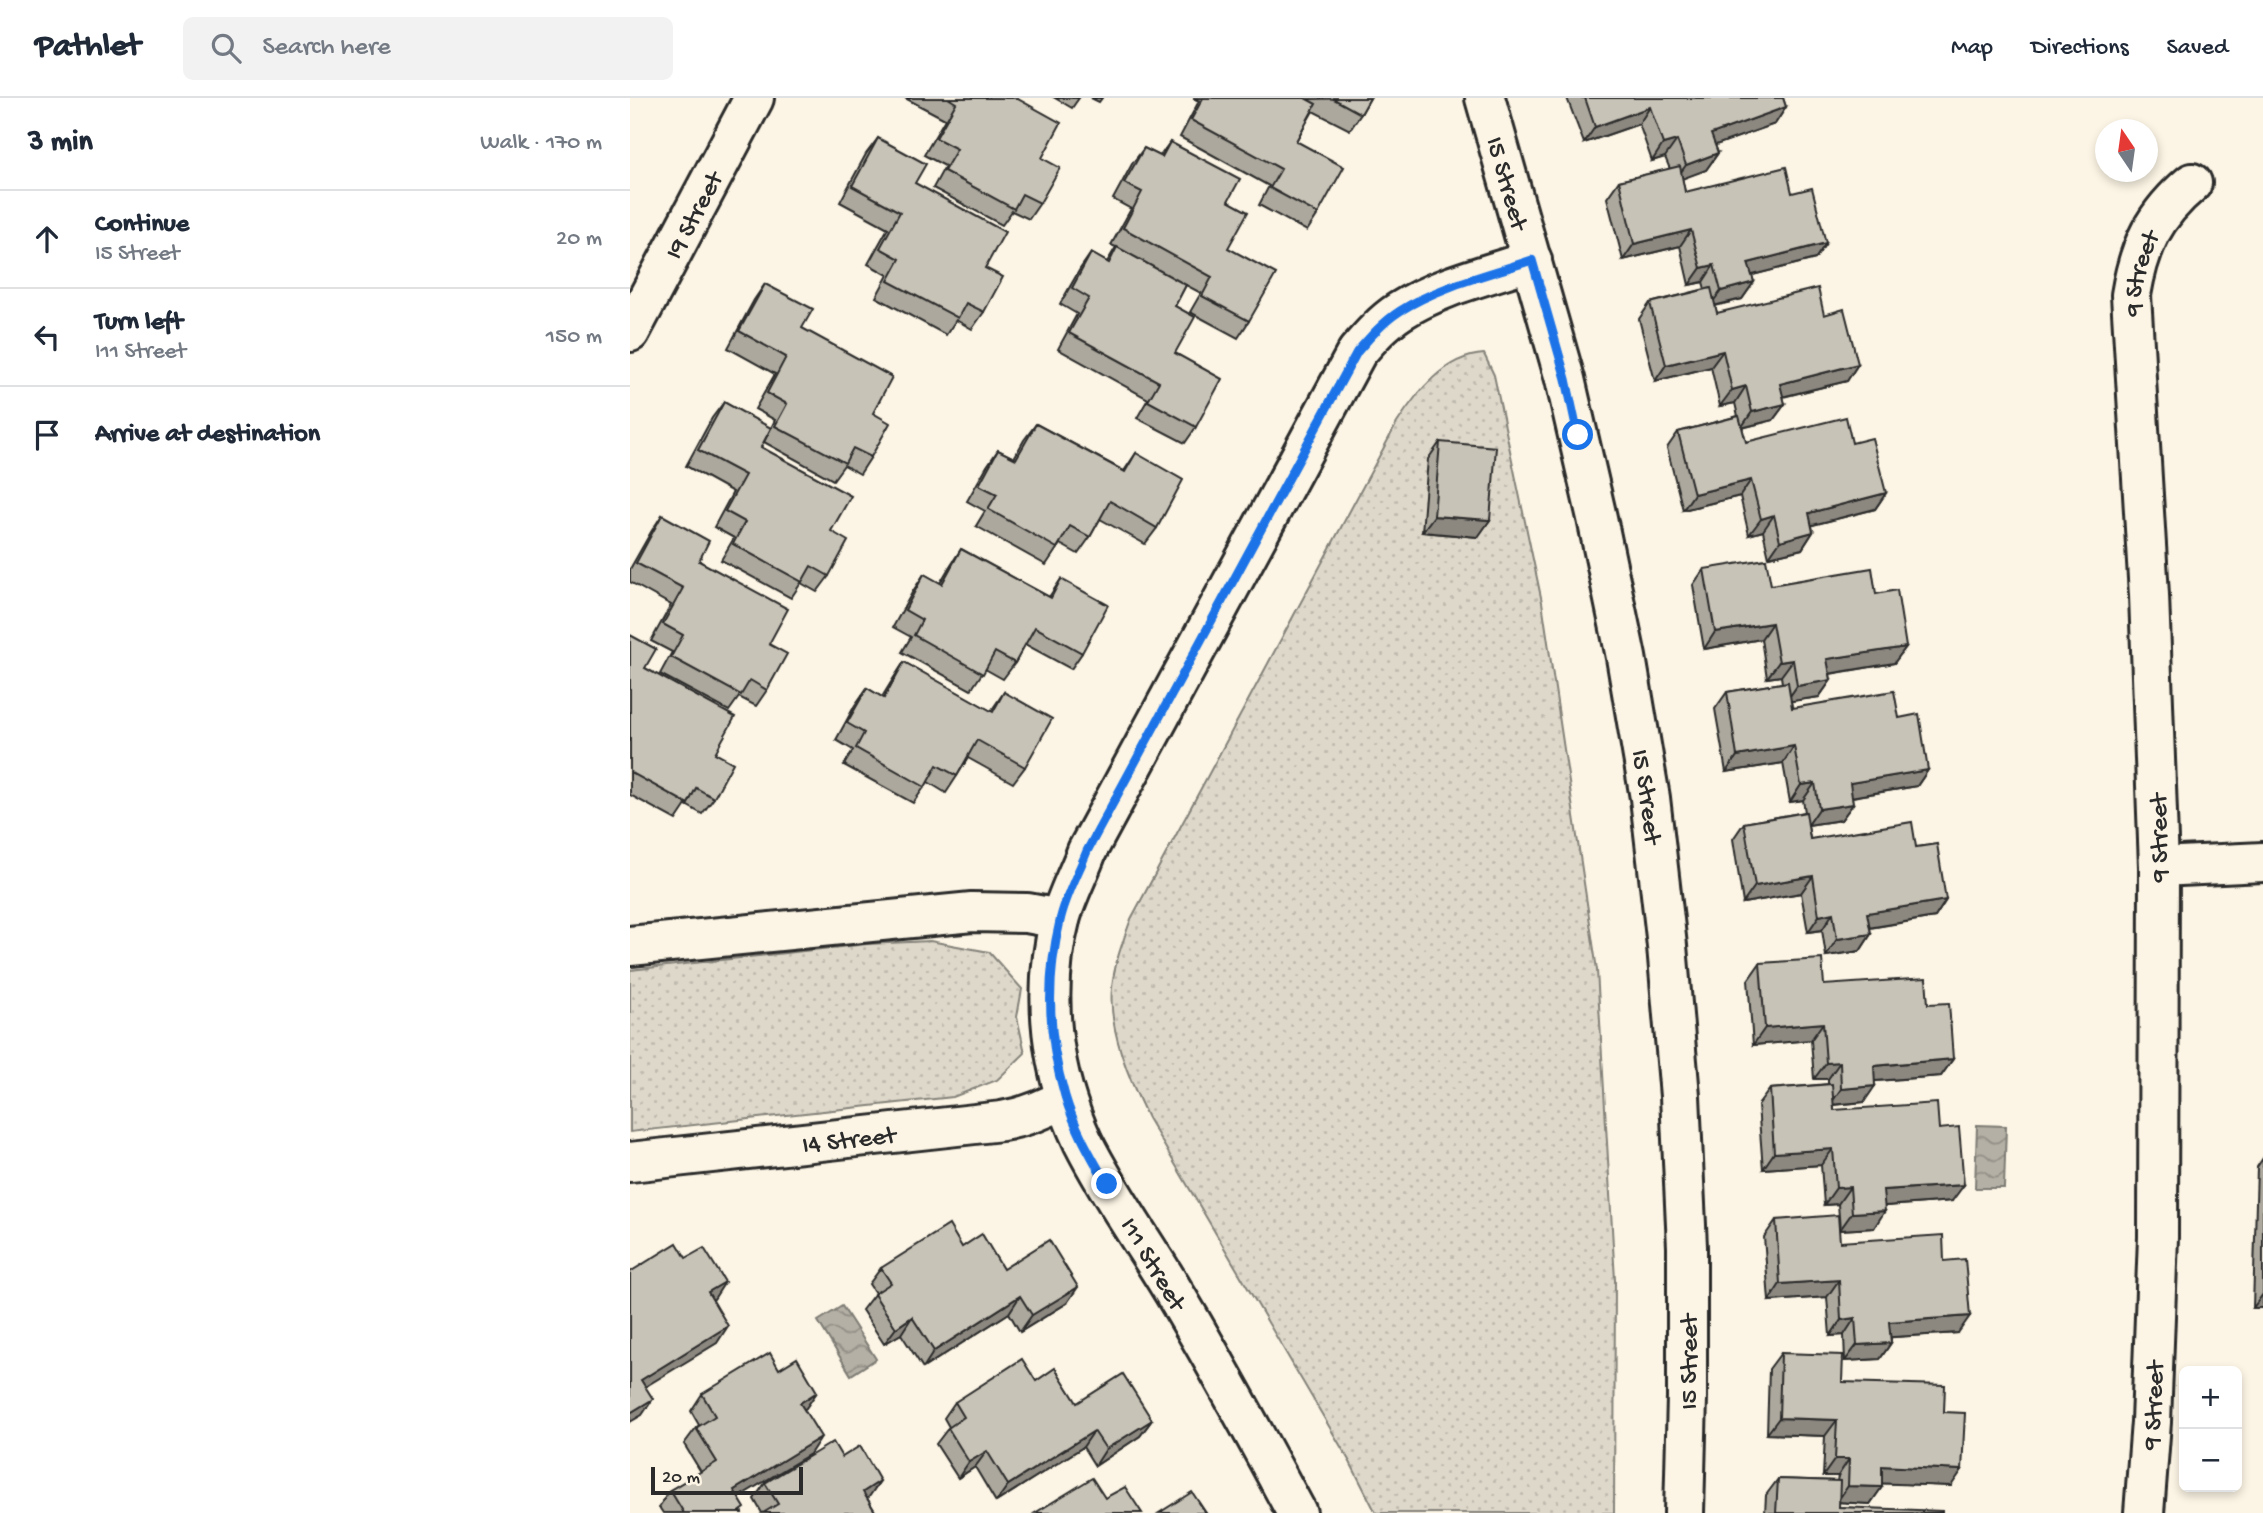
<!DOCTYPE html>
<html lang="en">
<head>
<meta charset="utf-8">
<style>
	:root { --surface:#fff; --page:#f2f2f3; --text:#1f2937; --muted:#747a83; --line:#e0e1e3 }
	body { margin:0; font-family:"Gochi Hand",sans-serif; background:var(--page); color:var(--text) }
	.controls { position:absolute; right:21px; bottom:21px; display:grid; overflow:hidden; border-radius:10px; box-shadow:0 4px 10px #0003 }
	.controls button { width:63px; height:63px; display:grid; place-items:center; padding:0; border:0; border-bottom:2px solid var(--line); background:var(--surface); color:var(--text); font:35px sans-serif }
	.compass { position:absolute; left:1465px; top:21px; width:63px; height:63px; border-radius:50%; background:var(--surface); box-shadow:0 4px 10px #0003; rotate:347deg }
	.scale { position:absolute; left:21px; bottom:18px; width:152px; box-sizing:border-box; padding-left:7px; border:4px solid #2b2b2b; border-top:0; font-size:19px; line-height:24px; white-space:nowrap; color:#2b2b2b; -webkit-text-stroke:5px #fcf5e5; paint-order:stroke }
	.stop { position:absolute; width:21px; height:21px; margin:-16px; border:5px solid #1a73e8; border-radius:50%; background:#fff }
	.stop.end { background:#1a73e8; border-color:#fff; box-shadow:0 2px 7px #0008 }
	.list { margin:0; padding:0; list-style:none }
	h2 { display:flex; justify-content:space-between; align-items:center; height:91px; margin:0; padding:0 28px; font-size:30px }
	h2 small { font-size:23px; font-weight:400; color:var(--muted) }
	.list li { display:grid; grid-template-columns:46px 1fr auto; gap:21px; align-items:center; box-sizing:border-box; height:98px; padding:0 28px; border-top:2px solid var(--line) }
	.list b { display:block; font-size:26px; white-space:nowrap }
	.list p { margin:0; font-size:23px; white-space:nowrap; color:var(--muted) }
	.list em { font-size:23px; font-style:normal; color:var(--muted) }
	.icon { flex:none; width:38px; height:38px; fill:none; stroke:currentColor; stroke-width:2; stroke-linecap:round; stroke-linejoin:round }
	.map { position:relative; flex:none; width:1633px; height:1415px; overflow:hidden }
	header { display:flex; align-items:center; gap:42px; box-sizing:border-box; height:98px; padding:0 35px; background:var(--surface); border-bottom:2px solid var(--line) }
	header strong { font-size:33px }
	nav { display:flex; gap:38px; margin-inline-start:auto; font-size:24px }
	.search { width:490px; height:63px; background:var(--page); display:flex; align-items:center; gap:18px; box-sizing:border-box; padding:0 24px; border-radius:10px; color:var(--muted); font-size:26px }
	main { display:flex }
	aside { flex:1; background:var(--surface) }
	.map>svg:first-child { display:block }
	.park { fill:url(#park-dots); stroke:#84827a; stroke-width:2 }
	.water { fill:url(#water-waves); stroke:#7d7b74; stroke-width:2 }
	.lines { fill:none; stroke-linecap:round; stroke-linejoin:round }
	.minor-casing { stroke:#2b2b2b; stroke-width:44 }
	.minor { stroke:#fcf5e5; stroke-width:38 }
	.wall { fill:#aca89d; stroke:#2b2b2b; stroke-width:2 }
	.shaded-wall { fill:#8c8880; stroke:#2b2b2b; stroke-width:2 }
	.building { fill:#c8c3b7; stroke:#2b2b2b; stroke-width:2 }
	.route { stroke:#1a73e8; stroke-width:9 }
	.labels { text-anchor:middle; stroke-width:7; stroke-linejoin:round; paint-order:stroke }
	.street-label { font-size:26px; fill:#2b2b2b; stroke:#fcf5e5 }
</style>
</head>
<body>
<header>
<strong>Pathlet</strong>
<div class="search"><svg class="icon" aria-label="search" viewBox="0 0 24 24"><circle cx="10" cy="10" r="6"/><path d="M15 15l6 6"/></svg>Search here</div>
<nav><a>Map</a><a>Directions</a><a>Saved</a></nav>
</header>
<main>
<aside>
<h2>3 min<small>Walk · 170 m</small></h2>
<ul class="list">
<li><svg class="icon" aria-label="ahead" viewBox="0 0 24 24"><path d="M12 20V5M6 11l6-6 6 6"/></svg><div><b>Continue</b><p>I5 Street</p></div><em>20 m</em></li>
<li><svg class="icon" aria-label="left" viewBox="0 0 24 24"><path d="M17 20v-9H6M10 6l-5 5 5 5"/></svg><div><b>Turn left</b><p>I11 Street</p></div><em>150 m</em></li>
<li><svg class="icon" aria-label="arrive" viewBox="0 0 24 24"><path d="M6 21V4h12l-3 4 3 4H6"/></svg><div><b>Arrive at destination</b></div></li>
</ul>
</aside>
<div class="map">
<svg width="1633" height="1415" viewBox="0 0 1633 1415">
	<defs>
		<pattern id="park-dots" width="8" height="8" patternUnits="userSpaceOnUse" patternTransform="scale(1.75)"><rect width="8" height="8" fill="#ded8ca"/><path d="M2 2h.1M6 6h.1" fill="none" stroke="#bfbaae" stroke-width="1.8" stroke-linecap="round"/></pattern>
		<pattern id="water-waves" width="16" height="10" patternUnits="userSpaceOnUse" patternTransform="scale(1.75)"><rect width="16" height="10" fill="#b4b0a5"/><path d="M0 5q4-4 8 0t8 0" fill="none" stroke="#938f87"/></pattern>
	</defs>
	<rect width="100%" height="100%" fill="#fcf5e5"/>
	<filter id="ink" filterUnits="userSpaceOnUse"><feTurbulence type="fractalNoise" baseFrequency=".0143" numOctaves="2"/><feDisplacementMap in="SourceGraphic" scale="14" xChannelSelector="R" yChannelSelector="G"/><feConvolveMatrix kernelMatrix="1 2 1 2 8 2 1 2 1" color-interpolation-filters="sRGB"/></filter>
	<g filter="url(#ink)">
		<!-- park -->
		<g class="park">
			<path d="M854 256 864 277 912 504 967 872 985 1182 984 1415H746L720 1364 518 1020C500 983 478 932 482 890 484 866 493 843 501 821L767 325C787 294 815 258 854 256Z"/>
			<polygon points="300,843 359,854 392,891 387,919 395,955 367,982 323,999 0,1034 0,872 237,846"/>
		</g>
		<!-- water -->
		<g class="water">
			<polygon points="1347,1027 1376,1028 1374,1090 1345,1090"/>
			<polygon points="212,1208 246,1261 221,1277 188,1223"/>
		</g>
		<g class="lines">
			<defs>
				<g id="minor">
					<path id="s1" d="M855 0 935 281 967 420 996 559 1020 700 1037 848 1050 998 1057 1149V1299L1054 1415"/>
					<path id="s2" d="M0 234 124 0"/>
					<polyline points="1529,769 1633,764"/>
					<polyline points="0,848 342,814 397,815 430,821"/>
					<path id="s3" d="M0 1064 372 1023C396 1019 414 1012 435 1000"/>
					<path d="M667 1415C627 1341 587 1266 543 1193 513 1143 479 1096 453 1044 421 976 411 895 430 822 436 799 449 775 457 753L727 254C740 239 753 224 770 213 809 188 858 177 902 162"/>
					<path id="s4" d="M1514 1415 1521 1324 1528 1139 1529 769 1519 497 1501 197C1509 148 1524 117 1562 85"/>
				</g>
			</defs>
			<!-- minor casing -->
			<use href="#minor" class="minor-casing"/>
			<!-- minor -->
			<use href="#minor" class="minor"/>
		</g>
		<!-- wall -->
		<g class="wall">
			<polygon points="275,0 386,0 412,60 410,105 399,121 382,113 372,127 303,90 315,68 294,57 315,21"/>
			<polygon points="425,0 449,0 442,10"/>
			<polygon points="461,0 472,0 469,4"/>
			<polygon points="563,0 676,1 740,0 731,16 720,32 683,13 666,43 688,116 677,133 629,107 639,88 550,39 569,3"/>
			<polygon points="937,0 1153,0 1156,9 1145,26 1085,47 1088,55 1076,72 1052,80 1055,94 1162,95 1196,145 1185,161 1122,177 1124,184 1112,201 1085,208 1087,215 1194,217 1228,266 1217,283 1153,299 1155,306 1143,322 1112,330 1116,344 1222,345 1256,395 1245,411 1182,427 1183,434 1172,451 1139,459 1133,433 1119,437 1110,398 1053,412 1037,350 1048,334 1108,318 1105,305 1090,308 1081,269 1025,283 1009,221 1020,205 1075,191 1073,184 1059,187 1050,148 993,162 977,100 989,83 1040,71 1035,59 1022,63 1009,26 954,45"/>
			<polygon points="248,40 355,170 354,214 342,231 326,222 316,237 246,199 258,177 238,166 258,130 210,104 236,56"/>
			<polygon points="540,44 598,103 598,150 619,223 608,240 560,214 571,195 556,187 545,208 545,255 566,329 555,345 507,320 518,301 428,251 447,216 430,206 450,171 461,155 477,164 486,149 481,147 501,111 483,101 502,66 514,50 530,58"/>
			<polygon points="135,186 243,315 241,359 230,376 214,367 203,382 134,344 145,322 125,311 145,276 98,250 124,202"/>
			<polygon points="94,304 201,433 199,478 187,494 171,485 161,500 91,462 104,440 84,429 103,394 56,368 82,320"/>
			<polygon points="406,326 494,373 506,355 527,430 515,446 470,421 460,439 448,456 430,446 416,467 346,428 355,413 337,403 357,368 368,352 384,360 394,342"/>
			<polygon points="810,344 848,439 792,434 798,361"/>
			<polygon points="32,417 139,546 137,592 126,608 109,599 99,613 30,576 42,554 21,543 41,507 0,484 0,471 21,434"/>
			<polygon points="331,451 419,499 431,481 452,555 441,571 395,546 385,565 373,581 355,571 341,592 272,554 281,539 263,529 283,493 294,476 310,485 320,468"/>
			<polygon points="1074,471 1141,487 1246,496 1276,549 1264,565 1200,576 1201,582 1189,599 1161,603 1162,610 1269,620 1298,672 1287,688 1222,699 1223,706 1211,722 1178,727 1180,741 1286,749 1316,802 1305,819 1240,830 1241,836 1230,853 1196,858 1192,832 1178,834 1171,795 1113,805 1103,741 1114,725 1175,714 1173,702 1160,704 1153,665 1096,674 1085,611 1097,594 1152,585 1151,578 1137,580 1131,541 1074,551 1063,487"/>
			<polygon points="0,537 15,570 85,655 84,700 72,716 56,707 46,722 0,697"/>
			<polygon points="274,564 361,613 374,594 395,669 383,685 338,660 327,678 316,695 298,684 283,705 214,667 223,652 206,642 225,607 237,590 252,599 263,581"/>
			<polygon points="1130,865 1194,887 1298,906 1323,961 1311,978 1245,983 1234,1004 1204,1007 1204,1012 1309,1031 1322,1103 1255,1108 1244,1130 1210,1132 1208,1106 1194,1107 1191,1067 1133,1071 1128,1007 1140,991 1198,986 1198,981 1184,981 1181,942 1123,947 1118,882"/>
			<polygon points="1633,1060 1633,1210 1623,1210 1627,1069"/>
			<polygon points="1146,1122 1210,1144 1314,1163 1328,1235 1261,1239 1261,1245 1250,1261 1215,1263 1214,1237 1200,1238 1197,1199 1139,1203 1134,1139"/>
			<polygon points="332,1149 437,1205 390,1234 379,1215 293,1270 271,1236 254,1246 232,1212 245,1195 239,1186 251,1170"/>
			<polygon points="1151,1255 1212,1284 1314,1314 1321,1388 1252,1385 1252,1389 1240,1406 1209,1404 1209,1409 1312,1415 1135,1415 1136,1397 1148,1381 1207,1383 1208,1378 1193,1378 1195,1338 1137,1336 1139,1271"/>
			<polygon points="149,1271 187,1294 174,1312 180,1356 108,1399 112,1415 33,1415 29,1409 40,1392 71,1374 54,1346 66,1330 69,1327 61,1313 72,1296"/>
			<polygon points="406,1283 447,1305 522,1322 510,1338 465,1368 453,1349 366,1404 345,1369 328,1380 306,1346 319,1329 314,1320 325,1304"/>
			<polygon points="212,1359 250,1383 237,1400 246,1415 132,1415 124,1401 135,1385"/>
		</g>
		<!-- shaded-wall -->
		<g class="shaded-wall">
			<polygon points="1020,9 1009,26 954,45 965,29"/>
			<polygon points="1156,9 1145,26 1069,53 1081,36"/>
			<polygon points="1047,42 1035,59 1022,63 1033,46"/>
			<polygon points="1088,55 1076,72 1044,84 1056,67"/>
			<polygon points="1061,132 1050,148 993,162 1004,146"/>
			<polygon points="1196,145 1185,161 1107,181 1118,165"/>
			<polygon points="1084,167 1073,184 1059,187 1071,170"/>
			<polygon points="1124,184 1112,201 1079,209 1091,193"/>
			<polygon points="1093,253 1081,269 1025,283 1036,267"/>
			<polygon points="1228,266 1217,283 1139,302 1150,286"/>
			<polygon points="1116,288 1105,305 1090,308 1102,292"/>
			<polygon points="1155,306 1143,322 1111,330 1122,314"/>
			<polygon points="1121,382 1110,398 1053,412 1064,396"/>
			<polygon points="1256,395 1245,411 1167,431 1179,415"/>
			<polygon points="1144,417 1133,433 1119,437 1131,421"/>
			<polygon points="804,418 860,422 848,439 792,434"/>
			<polygon points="1183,434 1172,451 1139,459 1150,443"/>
			<polygon points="1142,525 1131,541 1074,551 1085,534"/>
			<polygon points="1276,549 1264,565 1186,578 1197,561"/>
			<polygon points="1163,562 1151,578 1137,580 1149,564"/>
			<polygon points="1201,582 1189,599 1156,604 1167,588"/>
			<polygon points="1164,648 1153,665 1096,674 1107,658"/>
			<polygon points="1298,672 1287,688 1208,701 1220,685"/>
			<polygon points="1185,685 1173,702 1160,704 1171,687"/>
			<polygon points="1223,706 1211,722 1178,727 1189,711"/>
			<polygon points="1183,778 1171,795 1113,805 1125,788"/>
			<polygon points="1316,802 1305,819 1226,832 1237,815"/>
			<polygon points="1203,815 1192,832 1178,834 1189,818"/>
			<polygon points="1241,836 1230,853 1196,858 1207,841"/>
			<polygon points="1193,925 1181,942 1123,947 1135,930"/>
			<polygon points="1323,961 1311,978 1232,984 1244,968"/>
			<polygon points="1210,964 1198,981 1184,981 1196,965"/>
			<polygon points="1245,988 1234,1004 1200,1007 1211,991"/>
			<polygon points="1203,1051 1191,1067 1133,1071 1144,1055"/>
			<polygon points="1334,1087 1322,1103 1242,1109 1253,1092"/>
			<polygon points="1220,1089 1208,1106 1194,1107 1206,1090"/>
			<polygon points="1255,1113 1244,1130 1210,1132 1222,1115"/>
			<polygon points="1209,1182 1197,1199 1139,1203 1150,1186"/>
			<polygon points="95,1184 84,1201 66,1211 78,1194"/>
			<polygon points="448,1189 437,1205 390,1234 402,1217"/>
			<polygon points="1633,1196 1633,1210 1623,1210"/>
			<polygon points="390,1198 379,1215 293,1270 304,1253"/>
			<polygon points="1340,1218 1328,1235 1248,1240 1259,1224"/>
			<polygon points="282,1219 271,1236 254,1246 266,1230"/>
			<polygon points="1225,1220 1214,1237 1200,1238 1211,1222"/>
			<polygon points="98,1228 87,1245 0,1298 11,1282"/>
			<polygon points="1261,1245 1250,1261 1215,1263 1227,1247"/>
			<polygon points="187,1294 176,1310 158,1321 170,1305"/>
			<polygon points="23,1301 12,1317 0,1324 0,1315"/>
			<polygon points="1149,1320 1207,1322 1195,1338 1137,1336"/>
			<polygon points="522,1322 510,1338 465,1368 476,1351"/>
			<polygon points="464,1333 453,1349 366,1404 378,1387"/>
			<polygon points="191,1339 180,1356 92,1409 104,1392"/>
			<polygon points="357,1353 345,1369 328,1380 339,1364"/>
			<polygon points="1205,1361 1219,1361 1208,1378 1193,1378"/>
			<polygon points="1252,1368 1332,1372 1321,1388 1241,1385"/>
			<polygon points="250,1383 239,1399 221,1410 233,1394"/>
			<polygon points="1218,1388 1252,1389 1240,1406 1207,1404"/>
		</g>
		<!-- building -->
		<g class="building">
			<polygon points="318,0 386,0 431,25 412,60 430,70 410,105 392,96 384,111 314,73 327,51 306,40 326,5"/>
			<polygon points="573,0 675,0 686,6 666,43 714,69 688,116 640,90 651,71 561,22"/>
			<polygon points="702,0 740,0 731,16"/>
			<polygon points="955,0 1153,0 1156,9 1081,36 1088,55 1056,67 1047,42 1033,46 1020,9 965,29"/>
			<polygon points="248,40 296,66 285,85 375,134 355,170 373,179 354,214 336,205 328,220 258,183 270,161 250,150 270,114 222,88"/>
			<polygon points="540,44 610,81 598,103 618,114 598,150 646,176 619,223 572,198 582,179 493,130 512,94 494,85 514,50 532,59"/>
			<polygon points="1050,68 1055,94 1156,69 1162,95 1182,90 1196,145 1118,165 1124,184 1091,193 1084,167 1071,170 1061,132 1004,146 989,83"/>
			<polygon points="487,149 556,187 545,208 565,219 545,255 592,281 566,329 518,303 529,284 439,235 459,200 442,190 461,155 479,165"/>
			<polygon points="135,186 183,211 172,230 262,279 243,315 260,325 241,359 223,350 215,365 145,328 157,306 137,295 156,259 109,233"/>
			<polygon points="1081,190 1087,215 1188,190 1194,217 1214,211 1228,266 1150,286 1155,306 1122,314 1116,288 1102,292 1093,253 1036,267 1020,205"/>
			<polygon points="94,304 141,330 131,349 221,398 201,433 218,443 199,478 181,468 172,484 103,446 115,424 95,413 115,377 68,352"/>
			<polygon points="1109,318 1116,344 1216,319 1222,345 1242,340 1256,395 1179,415 1183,434 1150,443 1144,417 1131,421 1121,382 1064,396 1048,334"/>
			<polygon points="406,326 495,374 506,355 553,382 527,430 480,403 460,439 440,428 427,450 358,411 367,396 349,387 368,352 386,361"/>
			<polygon points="810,344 866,349 860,422 804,418"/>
			<polygon points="32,417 79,443 69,463 158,511 139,546 157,556 137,592 120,582 111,597 41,559 53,537 33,526 53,490 6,465"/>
			<polygon points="331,451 421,500 431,481 478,507 452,555 405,529 385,565 365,554 353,576 284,537 292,522 275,512 294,476 312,486"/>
			<polygon points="1136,461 1141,487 1242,470 1246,496 1267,492 1276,549 1197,561 1201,582 1167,588 1163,562 1149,564 1142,525 1085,534 1074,471"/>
			<polygon points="0,537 26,551 15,570 105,619 85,655 103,665 84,700 66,690 58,706 0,674"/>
			<polygon points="274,564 363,614 374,594 422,621 395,669 347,642 327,678 307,667 295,689 226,650 234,635 217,625 237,590 254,600"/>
			<polygon points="1158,584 1162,610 1264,593 1269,620 1289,616 1298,672 1220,685 1223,706 1189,711 1185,685 1171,687 1164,648 1107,658 1097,594"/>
			<polygon points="1176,714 1180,741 1282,724 1286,749 1307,746 1316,802 1237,815 1241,836 1207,841 1203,815 1189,818 1183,778 1125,788 1114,725"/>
			<polygon points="1192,861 1194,887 1296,880 1298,906 1319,905 1323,961 1244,968 1245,988 1211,991 1210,964 1196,965 1193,925 1135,930 1130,865"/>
			<polygon points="1202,986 1204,1012 1307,1005 1309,1031 1329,1029 1334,1087 1253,1092 1255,1113 1222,1115 1220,1089 1206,1090 1203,1051 1144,1055 1140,991"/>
			<polygon points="1208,1117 1210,1144 1313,1137 1314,1163 1335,1161 1340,1218 1259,1224 1261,1245 1227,1247 1225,1220 1211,1222 1209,1182 1150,1186 1146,1122"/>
			<polygon points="319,1127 332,1149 352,1136 373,1171 419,1142 448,1189 402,1217 390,1198 304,1253 282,1219 266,1230 244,1196 261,1185 251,1170"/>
			<polygon points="47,1145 56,1160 74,1150 95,1184 78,1194 98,1228 11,1282 23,1301 0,1315 0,1174"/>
			<polygon points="140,1255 149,1271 167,1260 187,1294 170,1305 191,1339 104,1392 115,1410 108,1415 54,1415 40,1392 87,1364 66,1330 85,1318 72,1296"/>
			<polygon points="1151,1255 1213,1257 1212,1284 1315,1287 1314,1314 1335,1315 1332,1372 1252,1368 1252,1389 1218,1388 1219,1361 1205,1361 1207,1322 1149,1320"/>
			<polygon points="392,1261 406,1283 425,1270 447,1305 493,1276 522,1322 476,1351 464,1333 378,1387 357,1353 339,1364 318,1330 334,1319 325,1304"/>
			<polygon points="203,1344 212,1359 230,1348 250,1383 233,1394 246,1415 133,1415 148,1406 135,1385"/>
			<polygon points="462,1380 475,1400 495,1389 512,1415 405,1415"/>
			<polygon points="1148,1381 1210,1383 1209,1409 1312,1413 1312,1415 1146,1415"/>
			<polygon points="562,1394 576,1415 529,1415"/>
		</g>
	</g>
	<g class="lines" filter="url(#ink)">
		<!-- route -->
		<path class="route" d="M477 1086C461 1058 444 1029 435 998 418 941 416 881 430 823 435 799 448 776 457 753L727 254C740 239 753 224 770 213 809 188 858 177 902 162L936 281 948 337"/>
	</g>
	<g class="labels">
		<!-- street labels -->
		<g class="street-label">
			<text dy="9" stroke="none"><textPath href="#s1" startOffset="88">I5 Street</textPath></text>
			<text dy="9" stroke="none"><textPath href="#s2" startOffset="133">I9 Street</textPath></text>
			<text dy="9" stroke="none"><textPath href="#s4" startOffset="1242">9 Street</textPath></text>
			<text dy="9" stroke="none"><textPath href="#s1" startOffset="718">I5 Street</textPath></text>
			<text transform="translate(1527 740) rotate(-91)" y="9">9 Street</text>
			<text dy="9" stroke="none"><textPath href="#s3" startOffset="220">I4 Street</textPath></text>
			<text transform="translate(525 1165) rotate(59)" y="9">I11 Street</text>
			<text transform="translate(1057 1264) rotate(-90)" y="9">I5 Street</text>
			<text dy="9" stroke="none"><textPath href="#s4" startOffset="108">9 Street</textPath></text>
		</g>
	</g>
</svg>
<div class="controls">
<button>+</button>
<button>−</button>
</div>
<svg class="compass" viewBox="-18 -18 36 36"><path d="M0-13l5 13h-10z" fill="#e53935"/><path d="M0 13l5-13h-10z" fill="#747a83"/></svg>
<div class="scale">20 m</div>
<div class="stop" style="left:948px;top:337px"></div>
<div class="stop end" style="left:477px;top:1086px"></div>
</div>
</main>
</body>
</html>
